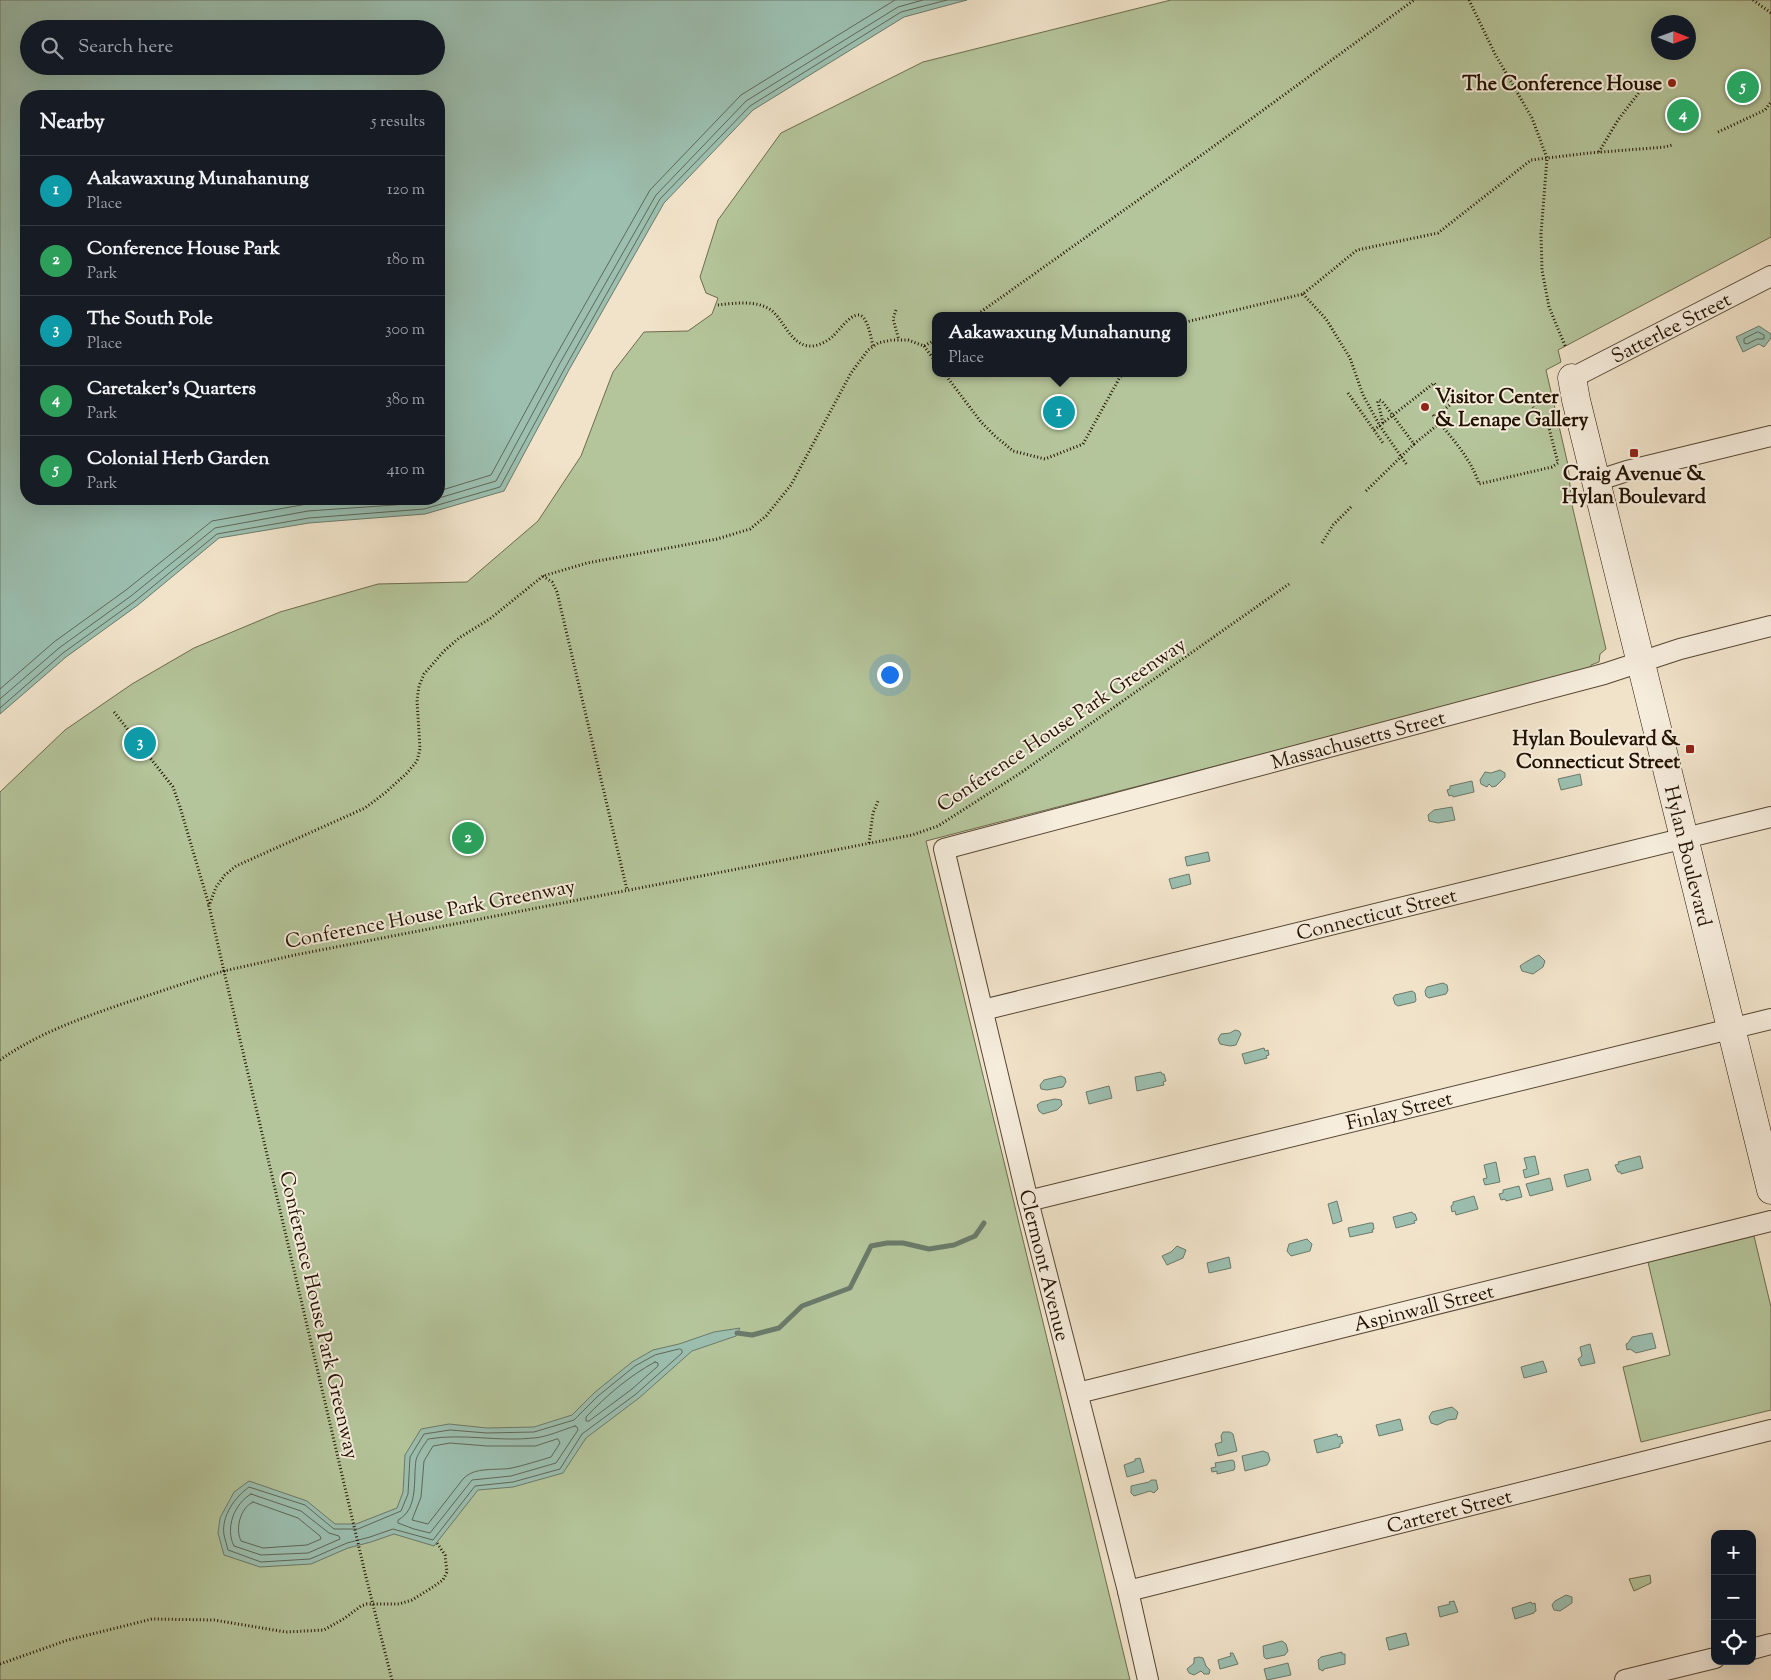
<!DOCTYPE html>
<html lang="en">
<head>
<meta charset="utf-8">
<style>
	:root { --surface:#171b24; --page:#20242c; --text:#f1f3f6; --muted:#9ea1a6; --line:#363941; --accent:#0b8043 }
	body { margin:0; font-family:"Sorts Mill Goudy",serif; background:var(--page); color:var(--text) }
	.controls { position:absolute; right:15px; bottom:15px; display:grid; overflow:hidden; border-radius:10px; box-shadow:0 5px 20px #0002 }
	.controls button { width:45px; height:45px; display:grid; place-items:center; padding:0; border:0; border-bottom:1px solid var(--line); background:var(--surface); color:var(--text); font:25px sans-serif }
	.compass { position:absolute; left:1651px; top:15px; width:45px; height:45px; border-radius:50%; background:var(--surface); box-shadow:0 5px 20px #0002; rotate:91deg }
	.you { position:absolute; left:889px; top:674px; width:18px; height:18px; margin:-12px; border:4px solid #fff; border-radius:50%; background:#1a73e8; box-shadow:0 0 0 8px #1a73e833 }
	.badge { display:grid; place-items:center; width:32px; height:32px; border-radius:50%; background:var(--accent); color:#fff; font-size:16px; font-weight:700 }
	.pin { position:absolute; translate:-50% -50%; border:2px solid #fff; box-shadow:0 1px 5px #0006 }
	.popup { position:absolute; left:932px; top:312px; width:255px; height:65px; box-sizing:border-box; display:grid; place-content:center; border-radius:10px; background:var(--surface); filter:drop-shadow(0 1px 4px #0005); font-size:16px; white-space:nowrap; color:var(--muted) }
	.popup b { font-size:19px; color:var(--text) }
	.popup::after { content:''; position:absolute; left:50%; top:100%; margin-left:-10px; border:10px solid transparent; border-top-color:var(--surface) }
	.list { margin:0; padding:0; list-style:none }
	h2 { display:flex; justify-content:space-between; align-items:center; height:65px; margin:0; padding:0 20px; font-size:21px }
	h2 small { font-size:16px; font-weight:400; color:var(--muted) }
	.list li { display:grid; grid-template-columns:32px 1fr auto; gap:15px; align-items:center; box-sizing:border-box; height:70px; padding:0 20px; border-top:1px solid var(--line) }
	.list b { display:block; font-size:19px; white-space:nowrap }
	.list p { margin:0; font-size:16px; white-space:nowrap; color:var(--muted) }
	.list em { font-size:16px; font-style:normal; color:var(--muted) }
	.icon { flex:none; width:28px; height:28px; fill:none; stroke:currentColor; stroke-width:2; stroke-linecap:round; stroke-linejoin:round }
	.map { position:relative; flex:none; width:1771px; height:1680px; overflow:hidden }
	.search { position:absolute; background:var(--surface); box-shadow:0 5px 20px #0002; left:20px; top:20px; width:425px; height:55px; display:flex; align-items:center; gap:12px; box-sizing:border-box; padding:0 18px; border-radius:28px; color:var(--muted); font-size:19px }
	.panel { position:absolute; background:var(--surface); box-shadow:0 5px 20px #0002; left:20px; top:90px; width:425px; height:415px; border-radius:20px }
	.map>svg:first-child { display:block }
	.green { fill:#b5c59b; stroke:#6c6c4e; fill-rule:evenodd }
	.water { fill:#9cbfb0; stroke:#6b7a6a; fill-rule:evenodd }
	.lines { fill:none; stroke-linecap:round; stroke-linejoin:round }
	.shore { stroke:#5f6858; stroke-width:1 }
	.stream { stroke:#6b7a6a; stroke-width:5 }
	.street-casing { stroke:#564633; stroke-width:22 }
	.secondary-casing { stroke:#221201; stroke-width:29 }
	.path { stroke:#221201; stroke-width:3; stroke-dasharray:1 2.5; stroke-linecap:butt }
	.street { stroke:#f6eddd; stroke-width:20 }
	.secondary { stroke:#f6eddd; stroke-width:28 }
	.poi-dot { fill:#8f2418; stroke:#f6eddd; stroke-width:2 }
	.labels { text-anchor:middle; stroke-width:4; stroke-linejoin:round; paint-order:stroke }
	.poi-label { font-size:20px; font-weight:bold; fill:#221201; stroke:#f6eddd; text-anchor:end }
	.street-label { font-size:20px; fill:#221201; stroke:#f6eddd }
</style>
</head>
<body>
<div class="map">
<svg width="1771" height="1680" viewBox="0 0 1771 1680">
	<rect width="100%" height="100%" fill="#f1e3ca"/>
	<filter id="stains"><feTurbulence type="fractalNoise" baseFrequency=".004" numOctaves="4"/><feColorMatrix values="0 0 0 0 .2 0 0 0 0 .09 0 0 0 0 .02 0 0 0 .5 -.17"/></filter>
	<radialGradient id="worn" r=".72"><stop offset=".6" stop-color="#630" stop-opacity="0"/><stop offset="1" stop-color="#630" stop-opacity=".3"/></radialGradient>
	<!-- green -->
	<g class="green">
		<path d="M1171 0H1771V237L1558 350 1561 362 1546 370 1568 465 1572 505 1606 649 1600 654 1599 662 1591 665V669L926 841 1130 1680H0V792L65 730 132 684 194 648 280 612 378 584 467 582 538 521 581 456 613 372 644 332 688 331 712 314 718 298 706 293 700 277 718 220 781 133 923 62ZM1658 22H1688V52H1658ZM935 316H1183V373H935Z"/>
		<polygon points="1754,1236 1771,1307 1771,1410 1641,1442 1623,1367 1670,1355 1648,1262"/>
		<polygon points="1650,1575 1651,1583 1634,1591 1629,1579"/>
	</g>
	<!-- water -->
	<g class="water">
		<path d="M0 0H967L904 17 753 110 664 203 570 368 504 491 425 514 309 523 219 538 138 605 66 657 0 714ZM29 29H436V66H29ZM26 96H439V499H26Z"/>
		<polygon points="1759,326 1771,334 1771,338 1764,347 1759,344 1743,352 1736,337"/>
		<polygon points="1500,770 1505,773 1505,777 1496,786 1492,787 1489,784 1487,787 1481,784 1480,780 1485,772 1491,773"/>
		<polygon points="1580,774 1582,785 1561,790 1558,779"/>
		<polygon points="1472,781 1474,792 1453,797 1452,795 1449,796 1447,790 1450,789 1450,786"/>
		<polygon points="1452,807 1455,820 1438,823 1429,821 1428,815 1434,810"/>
		<polygon points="1208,852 1210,861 1187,866 1185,857"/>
		<polygon points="1189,874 1191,884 1172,889 1169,879"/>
		<path d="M1539 955 1545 961 1543 967 1533 974 1522 971 1520 966C1522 964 1536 956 1539 955Z"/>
		<polygon points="1443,983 1447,985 1448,990 1446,994 1429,998 1426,996 1425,991 1427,987"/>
		<polygon points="1412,991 1415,993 1416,1000 1415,1002 1398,1006 1395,1004 1393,998 1395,995"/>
		<polygon points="1235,1030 1239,1031 1241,1034 1236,1045 1230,1046 1220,1044 1218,1039 1221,1034 1230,1033"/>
		<polygon points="1264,1048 1265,1051 1268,1050 1269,1055 1266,1056 1267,1058 1245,1064 1242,1054"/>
		<polygon points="1161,1072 1162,1074 1164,1074 1166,1081 1163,1082 1164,1085 1137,1091 1135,1077"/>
		<polygon points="1061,1076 1065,1078 1066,1082 1063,1087 1047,1090 1041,1089 1040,1085 1044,1080"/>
		<polygon points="1109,1086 1112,1098 1089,1104 1086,1092"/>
		<polygon points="1055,1099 1061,1100 1062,1105 1057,1110 1043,1114 1039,1111 1037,1105 1041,1102"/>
		<polygon points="1535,1156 1539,1174 1525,1178 1523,1170 1527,1169 1524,1158"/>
		<polygon points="1640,1156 1643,1168 1621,1174 1621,1172 1618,1172 1615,1165 1619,1164 1618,1162"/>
		<polygon points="1496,1162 1500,1182 1485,1185 1483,1179 1487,1178 1484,1165"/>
		<polygon points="1588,1169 1591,1180 1567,1187 1564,1175"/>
		<polygon points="1550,1178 1553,1190 1530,1196 1526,1184"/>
		<polygon points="1519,1186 1522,1197 1506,1201 1505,1199 1501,1200 1499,1194 1503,1193 1503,1190"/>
		<polygon points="1474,1196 1478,1209 1456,1215 1455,1211 1452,1212 1451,1206 1453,1205 1453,1202"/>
		<polygon points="1337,1201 1342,1221 1333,1224 1328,1204"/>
		<polygon points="1412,1212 1413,1214 1415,1214 1417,1220 1414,1221 1415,1223 1396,1228 1393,1217"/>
		<polygon points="1370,1223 1373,1223 1374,1229 1372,1230 1373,1232 1350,1237 1348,1228"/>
		<polygon points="1307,1239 1312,1244 1310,1251 1291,1256 1287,1251 1289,1244"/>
		<polygon points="1177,1246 1186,1250 1183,1258 1167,1265 1162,1256 1171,1252"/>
		<polygon points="1229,1257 1231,1268 1209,1273 1207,1263"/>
		<polygon points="740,1328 736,1336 692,1351 639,1398 586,1438 563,1473 513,1487 478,1490 434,1546 394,1534 371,1542 348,1548 311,1564 260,1567 224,1555 218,1533 220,1518 234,1492 249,1481 307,1501 335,1524 356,1524 397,1508 403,1492 405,1455 421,1429 449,1424 487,1428 534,1427 572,1415 594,1393 632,1362 653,1350 679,1344 714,1332"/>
		<polygon points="1652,1333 1656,1348 1636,1353 1630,1349 1627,1350 1626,1344 1628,1343 1632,1337"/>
		<polygon points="1590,1344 1595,1363 1581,1366 1578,1359 1582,1356 1580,1347"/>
		<polygon points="1543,1361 1547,1372 1524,1378 1521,1367"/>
		<polygon points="1452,1407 1458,1412 1456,1419 1448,1420 1437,1425 1431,1423 1429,1417 1432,1412"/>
		<polygon points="1400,1419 1403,1430 1379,1436 1376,1425"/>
		<polygon points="1223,1432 1230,1432 1233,1434 1237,1451 1218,1456 1215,1444 1222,1442 1221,1436"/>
		<polygon points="1337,1434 1338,1437 1341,1436 1343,1443 1340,1444 1340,1447 1317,1453 1314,1440"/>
		<polygon points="1263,1451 1268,1453 1270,1460 1267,1465 1245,1471 1242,1456"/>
		<polygon points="1140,1458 1144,1472 1127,1477 1124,1465 1135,1461 1135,1459"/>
		<polygon points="1232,1460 1234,1461 1235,1467 1234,1470 1217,1474 1217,1471 1212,1472 1211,1468 1216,1467 1215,1463"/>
		<polygon points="1151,1480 1156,1480 1158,1489 1154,1493 1150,1491 1134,1496 1131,1493 1131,1486 1149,1482"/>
		<polygon points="1566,1595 1572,1597 1572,1603 1560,1611 1554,1610 1552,1605 1555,1601"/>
		<polygon points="1454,1601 1458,1612 1440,1617 1438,1607 1450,1604 1449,1602"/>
		<polygon points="1531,1602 1532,1604 1535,1603 1536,1611 1534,1612 1534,1613 1515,1619 1512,1608"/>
		<polygon points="1406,1633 1409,1645 1389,1650 1386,1638"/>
		<polygon points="1282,1641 1286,1644 1288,1651 1285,1655 1266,1659 1264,1657 1263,1646"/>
		<polygon points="1342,1652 1342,1654 1345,1654 1345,1664 1324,1669 1323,1671 1319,1669 1318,1660 1321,1657"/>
		<polygon points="1230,1653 1233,1653 1238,1664 1220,1669 1218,1660 1231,1656"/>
		<polygon points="1199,1657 1203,1658 1206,1666 1210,1670 1209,1674 1204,1674 1201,1671 1194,1675 1189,1673 1187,1669 1194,1663 1194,1658"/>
		<polygon points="1288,1663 1291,1675 1267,1680 1264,1669"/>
	</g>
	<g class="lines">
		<!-- shore -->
		<g class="shore">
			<polygon points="1758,332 1764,335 1764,339 1757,339 1747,344 1744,343 1744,339"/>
			<polyline points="439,491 491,475 554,359 650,190 741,95 895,0"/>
			<polyline points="439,498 496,481 560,363 656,195 746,101 898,7 923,0"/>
			<polyline points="0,689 54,642 126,590 212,521 307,504 378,499"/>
			<polyline points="0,699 59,648 131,596 215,528 308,511 423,503 438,499"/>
			<polyline points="0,708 63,653 135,601 217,534 309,518 424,509 500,487 566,366 660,199 750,106 901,12 947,0"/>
			<path d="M680 1349 682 1350V1353L636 1394 582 1434 560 1469 513 1482 475 1486 433 1540 393 1529 370 1537 347 1543 310 1559 261 1562 228 1550C227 1545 225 1540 224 1535 221 1516 235 1497 249 1487L305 1505 334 1529H358L401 1511 408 1494 410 1457 424 1434 450 1430 487 1433 534 1432 574 1420 598 1396 635 1366 655 1355Z"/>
			<path d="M655 1362 658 1363V1366L632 1389 589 1421H586V1417C606 1396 629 1376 655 1362Z"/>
			<path d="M575 1426 577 1427 578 1430 556 1463 511 1476 472 1480 430 1533 414 1529 398 1523V1520C419 1509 413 1479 416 1460 418 1453 424 1445 428 1439 463 1433 498 1442 534 1438 547 1437 562 1430 575 1426Z"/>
			<path d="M558 1439 560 1443 551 1457C538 1461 525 1465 512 1468 496 1471 475 1466 463 1479L428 1524 412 1520 421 1497 424 1461 433 1446 450 1443 487 1446H535Z"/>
			<path d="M251 1494 301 1511 329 1533 339 1536 340 1539 308 1553 261 1555 234 1546C225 1528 234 1504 251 1494Z"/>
			<path d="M253 1502 298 1518 320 1536 321 1539 307 1545 263 1548 241 1541C235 1529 240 1508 253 1502Z"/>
		</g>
		<!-- stream -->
		<polyline class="stream" points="737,1333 752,1335 779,1328 802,1306 850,1288 871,1246 887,1243 903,1243 929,1249 954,1245 975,1236 984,1223"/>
		<defs>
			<g id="street">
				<path id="s1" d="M1572 378 1771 276"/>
				<polyline points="1596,481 1627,471 1771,436"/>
				<path id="s2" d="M983 1010 1771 817"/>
				<path id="s3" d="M1028 1201 1771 1019"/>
				<path id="s4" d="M1078 1393 1771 1221"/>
				<path id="s5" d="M1128 1591 1771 1430"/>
				<polyline points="1752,1649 1771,1644"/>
				<path id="s6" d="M1148 1680 1128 1591 1028 1201 944 849 1604 674 1680 649 1771 626"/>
				<polyline points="1625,1680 1715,1658"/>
			</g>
			<g id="secondary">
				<path id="s7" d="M1572 378 1576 400 1771 1190"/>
			</g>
		</defs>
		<!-- street casing -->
		<use href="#street" class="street-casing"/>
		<!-- secondary casing -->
		<use href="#secondary" class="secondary-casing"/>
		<!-- path -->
		<g class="path">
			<polyline points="1469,0 1495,54 1532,118 1547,158 1541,234 1542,270 1549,307 1566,348"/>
			<polyline points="1753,0 1771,13"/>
			<polyline points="1718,132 1765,110 1771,102"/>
			<polyline points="1599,152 1618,120 1644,86"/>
			<polyline points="1303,294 1326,319 1350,358 1363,395 1380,426 1407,465"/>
			<path d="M718 305C734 303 757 300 771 310 784 320 790 344 809 346 817 347 828 341 833 336 839 331 854 308 863 317 869 324 871 338 873 346"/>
			<polyline points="896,310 893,319 899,340"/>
			<polyline points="975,316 1203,154 1414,0"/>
			<polyline points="1183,325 1186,322 1303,294 1357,250 1438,233 1531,160 1589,153 1665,147 1672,145"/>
			<polyline points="924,346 935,361"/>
			<polyline points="944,373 981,422 995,436 1013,451 1045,459 1083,444 1120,377 1124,373"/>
			<polyline points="1348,393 1383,443"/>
			<path d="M1433 415C1450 436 1471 458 1479 484L1552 467 1558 463 1549 428 1533 407"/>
			<polyline points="1383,423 1378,402 1379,400 1382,401 1414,444 1440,423"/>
			<polyline points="1374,430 1434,383 1451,404 1435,417"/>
			<polyline points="1366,491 1414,444"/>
			<polyline points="1322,543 1333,525 1352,506"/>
			<polyline points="543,576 552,582 557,592 627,890"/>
			<polyline points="114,712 173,787 180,807 209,905"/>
			<polyline points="869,843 873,813 878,801"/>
			<path d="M0 1060C37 1034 79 1019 122 1004 156 993 190 981 224 971L209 906 216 887 225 875 236 866 365 808 385 793 407 773 417 761 420 749 417 700 419 686 424 674 444 651 459 638 491 618 543 576 587 563 717 539 750 529 766 516 791 485 851 373 868 350 878 343 892 340H908L924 346 935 340"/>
			<polyline points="0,1664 68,1640 152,1619 214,1620 286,1632 324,1630 345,1618 361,1606 367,1604 399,1604 412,1600 433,1587 443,1580 447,1572 445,1555 437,1543"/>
			<polyline points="392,1680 365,1573 224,971 295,955 912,835 938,826 1022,772 1289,584"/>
		</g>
		<!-- street -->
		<use href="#street" class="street"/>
		<!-- secondary -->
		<use href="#secondary" class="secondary"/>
	</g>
	<!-- markers -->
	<g class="poi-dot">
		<circle cx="1672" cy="83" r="5"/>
		<circle cx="1425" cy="407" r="5"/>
		<rect x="1629" y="448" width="10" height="10" rx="2.5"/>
		<rect x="1685" y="744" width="10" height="10" rx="2.5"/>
	</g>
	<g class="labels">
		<!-- poi labels -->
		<g class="poi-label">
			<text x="1662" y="90">The Conference House</text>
			<text x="1435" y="403" text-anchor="start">Visitor Center<tspan x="1435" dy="23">&amp; Lenape Gallery</tspan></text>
			<text x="1634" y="480" text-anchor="middle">Craig Avenue &amp;<tspan x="1634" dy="23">Hylan Boulevard</tspan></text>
			<text x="1680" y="745">Hylan Boulevard &amp;<tspan x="1680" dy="23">Connecticut Street</tspan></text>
		</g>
		<!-- street labels -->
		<g class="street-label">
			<text dy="7" stroke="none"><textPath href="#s1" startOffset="111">Satterlee Street</textPath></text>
			<text transform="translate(1061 724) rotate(-34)" y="7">Conference House Park Greenway</text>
			<text dy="7" stroke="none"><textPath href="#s6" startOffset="1284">Massachusetts Street</textPath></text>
			<text dy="7" stroke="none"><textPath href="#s7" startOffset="492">Hylan Boulevard</textPath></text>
			<text transform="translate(430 913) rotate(-11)" y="7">Conference House Park Greenway</text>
			<text dy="7" stroke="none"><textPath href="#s2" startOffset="405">Connecticut Street</textPath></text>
			<text dy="7" stroke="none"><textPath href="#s3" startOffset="382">Finlay Street</textPath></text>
			<text transform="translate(1045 1265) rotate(76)" y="7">Clermont Avenue</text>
			<text dy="7" stroke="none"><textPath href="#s4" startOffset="356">Aspinwall Street</textPath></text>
			<text transform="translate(320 1315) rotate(77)" y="7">Conference House Park Greenway</text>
			<text dy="7" stroke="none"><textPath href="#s5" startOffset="331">Carteret Street</textPath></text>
		</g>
	</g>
	<rect width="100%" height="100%" filter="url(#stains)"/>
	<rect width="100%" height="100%" fill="url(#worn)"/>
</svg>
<div class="controls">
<button>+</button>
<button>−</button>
<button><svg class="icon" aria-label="locate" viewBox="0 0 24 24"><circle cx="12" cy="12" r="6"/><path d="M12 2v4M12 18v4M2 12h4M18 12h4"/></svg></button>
</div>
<svg class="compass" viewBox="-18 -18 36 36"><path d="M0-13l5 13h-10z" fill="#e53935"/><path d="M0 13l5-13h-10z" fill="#9ea1a6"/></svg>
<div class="you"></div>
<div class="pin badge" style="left:1059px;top:412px;background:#0f9aa8">1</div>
<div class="popup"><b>Aakawaxung Munahanung</b>Place</div>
<div class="pin badge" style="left:468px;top:838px;background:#2e9e5b">2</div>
<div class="pin badge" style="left:140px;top:743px;background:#0f9aa8">3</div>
<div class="pin badge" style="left:1683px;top:115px;background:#2e9e5b">4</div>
<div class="pin badge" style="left:1743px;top:87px;background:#2e9e5b">5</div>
<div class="search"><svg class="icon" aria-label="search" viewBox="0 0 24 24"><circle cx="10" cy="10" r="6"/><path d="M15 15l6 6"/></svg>Search here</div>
<section class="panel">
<h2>Nearby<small>5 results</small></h2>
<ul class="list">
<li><span class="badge" style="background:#0f9aa8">1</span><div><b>Aakawaxung Munahanung</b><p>Place</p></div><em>120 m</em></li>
<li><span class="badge" style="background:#2e9e5b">2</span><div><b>Conference House Park</b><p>Park</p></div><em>180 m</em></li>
<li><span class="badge" style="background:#0f9aa8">3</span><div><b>The South Pole</b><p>Place</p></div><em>300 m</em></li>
<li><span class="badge" style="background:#2e9e5b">4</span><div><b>Caretaker's Quarters</b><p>Park</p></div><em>380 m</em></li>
<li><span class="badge" style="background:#2e9e5b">5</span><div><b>Colonial Herb Garden</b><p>Park</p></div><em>410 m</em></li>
</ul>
</section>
</div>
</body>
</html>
